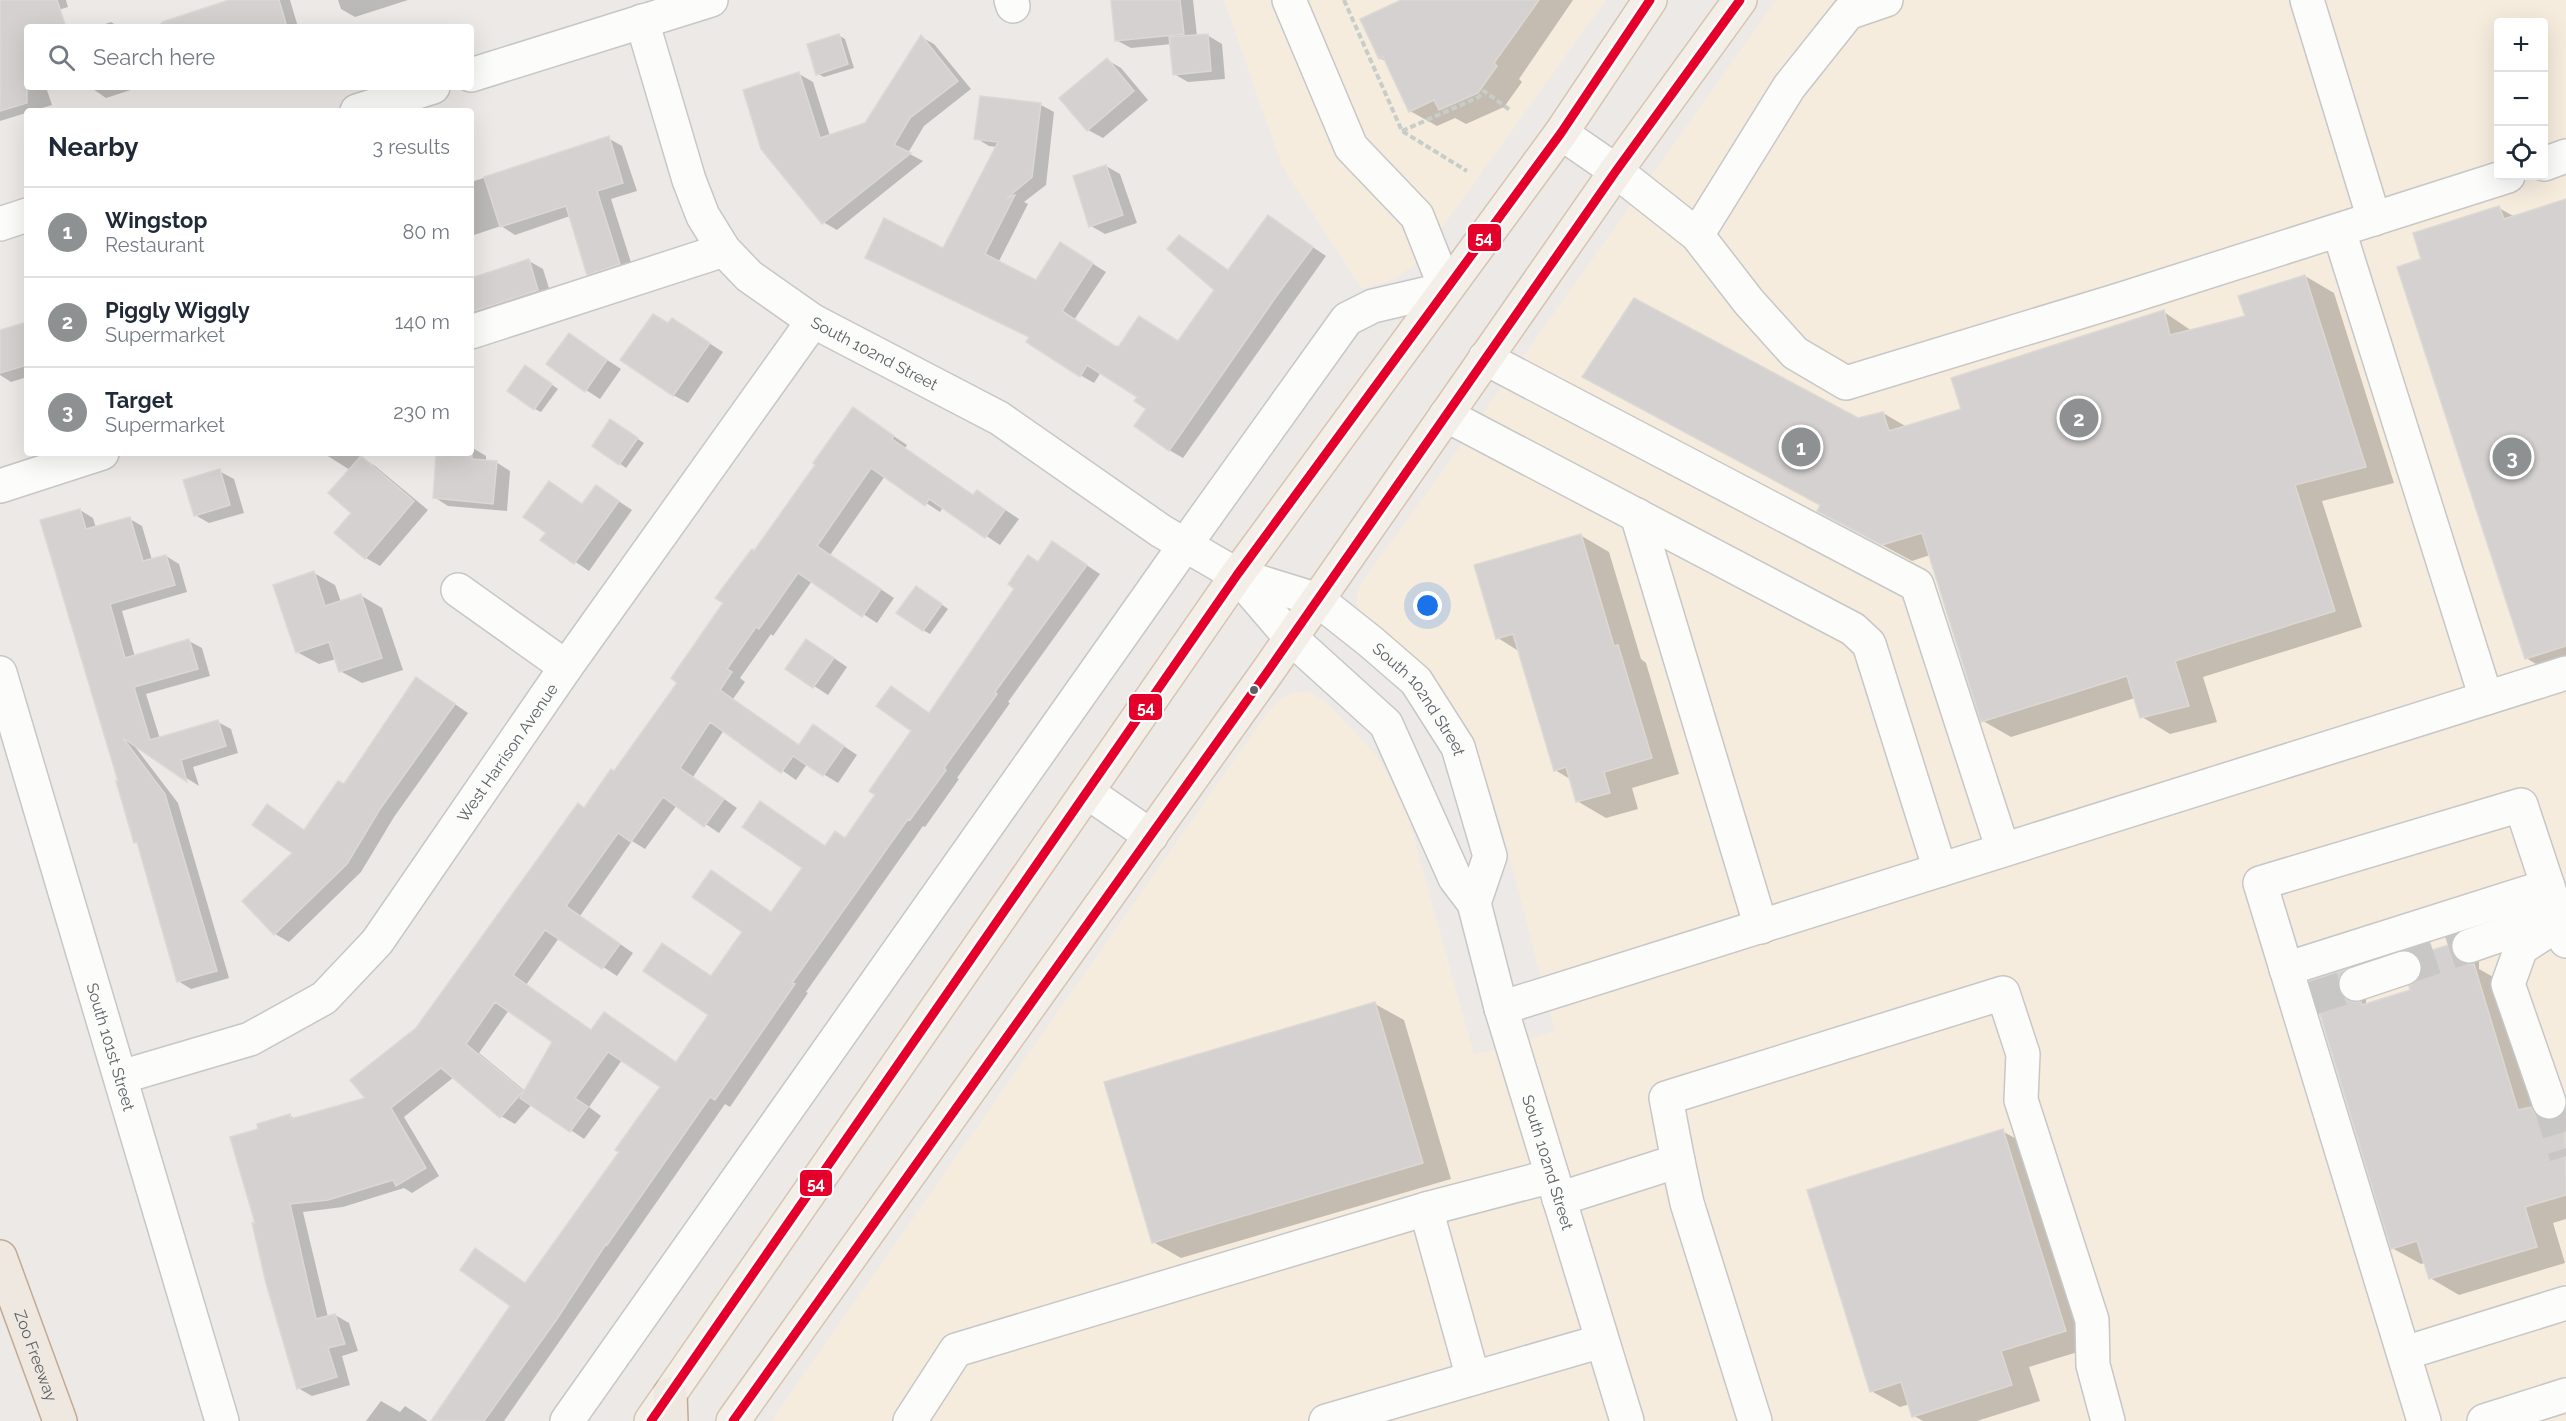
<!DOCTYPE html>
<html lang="en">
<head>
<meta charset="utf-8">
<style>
	:root { --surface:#fff; --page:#f6f6f7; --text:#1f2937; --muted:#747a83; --line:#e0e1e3; --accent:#8e9192 }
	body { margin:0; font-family:Raleway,sans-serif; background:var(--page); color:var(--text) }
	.controls { position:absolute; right:18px; top:18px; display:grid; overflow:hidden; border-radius:6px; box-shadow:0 6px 24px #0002 }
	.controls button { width:54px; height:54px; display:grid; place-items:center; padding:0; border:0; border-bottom:2px solid var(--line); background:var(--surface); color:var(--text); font:30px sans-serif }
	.you { position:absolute; left:1428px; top:606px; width:21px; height:21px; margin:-15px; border:4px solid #fff; border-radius:50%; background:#1a73e8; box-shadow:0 0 0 9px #1a73e833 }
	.badge { display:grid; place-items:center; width:39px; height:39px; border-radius:50%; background:var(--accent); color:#fff; font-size:20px; font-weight:700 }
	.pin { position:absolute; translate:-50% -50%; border:3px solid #fff; box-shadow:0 2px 6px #0006 }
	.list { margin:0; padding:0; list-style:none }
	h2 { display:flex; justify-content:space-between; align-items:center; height:78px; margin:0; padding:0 24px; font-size:26px }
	h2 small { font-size:20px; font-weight:400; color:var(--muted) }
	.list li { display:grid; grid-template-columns:39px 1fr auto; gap:18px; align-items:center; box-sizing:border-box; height:90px; padding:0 24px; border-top:2px solid var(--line) }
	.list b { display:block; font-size:22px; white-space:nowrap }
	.list p { margin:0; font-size:20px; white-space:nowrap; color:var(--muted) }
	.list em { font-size:20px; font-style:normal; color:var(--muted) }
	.icon { flex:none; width:33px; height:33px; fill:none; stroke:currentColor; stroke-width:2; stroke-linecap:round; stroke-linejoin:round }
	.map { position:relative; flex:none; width:2566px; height:1421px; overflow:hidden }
	.search { position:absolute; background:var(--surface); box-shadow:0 6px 24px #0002; left:24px; top:24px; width:450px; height:66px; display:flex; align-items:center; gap:15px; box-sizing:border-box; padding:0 21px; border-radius:6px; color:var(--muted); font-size:22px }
	.panel { position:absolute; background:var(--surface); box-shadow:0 6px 24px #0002; left:24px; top:108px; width:450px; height:348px; border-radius:6px }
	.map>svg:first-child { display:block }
	.commercial { fill:#f6ecde; fill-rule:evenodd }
	.shadow { fill:#0003; fill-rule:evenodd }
	.building { fill:#d4d1d0; stroke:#dcd8d4; stroke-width:1.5 }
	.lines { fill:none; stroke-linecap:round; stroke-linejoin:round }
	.minor-tunnel { stroke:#c8c7c6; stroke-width:33; stroke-dasharray:33 16; stroke-linecap:butt }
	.minor-casing { stroke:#c7c7c7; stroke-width:36 }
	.major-casing { stroke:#d5c4b2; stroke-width:36 }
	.highway-casing { stroke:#c4aa92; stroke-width:36 }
	.path { stroke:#c7cdc8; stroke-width:4; stroke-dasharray:6 3; stroke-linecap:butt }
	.minor { stroke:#fcfcfb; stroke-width:33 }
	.major { stroke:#f3eee7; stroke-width:33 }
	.highway { stroke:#efe8e0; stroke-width:33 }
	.bus-1-casing { stroke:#fff; stroke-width:14 }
	.bus-1 { stroke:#e4002b; stroke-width:9 }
	.bus-dot { fill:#5b6165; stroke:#fff; stroke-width:2 }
	.labels { text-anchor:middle; stroke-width:4.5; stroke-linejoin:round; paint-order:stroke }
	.street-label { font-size:16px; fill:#5b6165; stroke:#fff }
	.line-badge { stroke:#fff; stroke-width:2 }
	.badge-label { font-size:16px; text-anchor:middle; font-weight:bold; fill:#fff }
</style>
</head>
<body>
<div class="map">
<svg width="2566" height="1421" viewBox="0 0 2566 1421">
	<rect width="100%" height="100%" fill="#ece9e6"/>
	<!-- commercial -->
	<g class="commercial">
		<polygon points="1224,0 1606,0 1415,265 1392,280 1362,289 1282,166"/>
		<path d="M1776 0H2566V1421H771L1265 716 1280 699 1294 692H1308L1325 701 1376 755 1394 784 1409 820 1474 1055 1555 1031 1500 821 1481 765 1462 724 1420 665 1359 610 1356 599 1359 586 1423 498ZM2498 22H2544V176H2498Z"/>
	</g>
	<!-- shadow -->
	<g class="shadow">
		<polygon points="0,0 66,0 68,7 26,20 28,27 27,87 46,87 52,105 0,121"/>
		<polygon points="230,0 290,0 298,27 151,27"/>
		<polygon points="338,0 408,0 355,17 341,9"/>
		<polygon points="1112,0 1193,0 1197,36 1207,35 1222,44 1225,79 1188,82 1174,74 1172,44 1131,48 1116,40"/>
		<polygon points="1405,0 1573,0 1519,79 1522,82 1504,107 1466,124 1455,118 1437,126 1410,111 1388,63 1380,58"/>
		<polygon points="111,22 119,27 96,27"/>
		<polygon points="838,35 845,39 854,68 824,77 818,74"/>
		<polygon points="921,37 934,44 971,89 924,126 908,153 923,161 837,230 823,222 799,74 813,82 830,136 866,124"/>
		<polygon points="1107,60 1121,68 1148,100 1103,138 1088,130"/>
		<polygon points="90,87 140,87 106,98"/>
		<polygon points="1041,105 1054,112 1046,185 1024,202 1028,204 998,263 1036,282 1074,252 1106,272 1074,320 1117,348 1179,342 1268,217 1326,256 1183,458 1169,450 1139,397 1101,372 1094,383 1080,375 1030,338 944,250 997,147 989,146 976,138"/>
		<polygon points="608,138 622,146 637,191 611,199 634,272 603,282 589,274 570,216 515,235 501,226 471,236 471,182"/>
		<polygon points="1106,166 1120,174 1137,223 1105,234 1091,226"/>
		<polygon points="2566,201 2566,671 2554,675 2526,658 2423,260 2499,208 2515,217"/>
		<polygon points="529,261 543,269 552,298 471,320 471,279"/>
		<polygon points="2305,276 2334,293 2394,483 2322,501 2362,627 2203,677 2217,722 2170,734 2142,717 2135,698 2011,737 1983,721 1930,555 1912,561 1819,511 1858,420 1883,413 1907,427 1963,410 2164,312 2192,331 2247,317"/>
		<polygon points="673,320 723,352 688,403 673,395 669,325"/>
		<polygon points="27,323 27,377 11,382 0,375 0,332"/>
		<polygon points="569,335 621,369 600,399 586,390"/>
		<polygon points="532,371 558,389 541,412 535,409"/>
		<path d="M853 409 907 445 905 448 975 496 978 492 1019 519 1000 545 943 507 940 512 885 476 830 555 894 598 877 623 812 581 773 636 771 634 740 678 745 682 733 699 800 746 814 726 857 755 838 783 807 764 796 780 724 730 693 777 737 808 719 833 677 805 645 849 632 841 580 916 633 953 617 976 559 938 526 985 593 1031 677 1063 710 1015 712 977 744 932 711 872 772 913 804 868 774 811 826 847 846 839 877 795 913 731 891 688 930 714 1053 543 1100 574 1008 702 1010 703 957 778 959 779 925 827 923 826 806 992 808 993 730 1107 725 1104 504 1421H433L513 1305 490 1259 526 1284 621 1152 662 1087 622 1060 589 1107 601 1116 584 1139 532 1104 515 1124 501 1116 454 1077 404 1117 439 1176 412 1193 404 1188 343 1207 303 1212 328 1317 335 1315 349 1323 358 1351 342 1356 350 1385 312 1396 298 1388 257 1224 260 1130 290 1116 295 1119 367 1099 417 1029 615 773 680 682 754 552 817 464ZM509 1010 554 1041 525 1091 479 1053Z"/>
		<polygon points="617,425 644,443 626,468 594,445"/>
		<polygon points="471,447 486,456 486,462 496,462 510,471 507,511 448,506 434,497 443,453 471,453"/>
		<polygon points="323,453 361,453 359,456 375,466 428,510 380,566 366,558 336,533 354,513 350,470"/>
		<polygon points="219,471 234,479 244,513 209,523 195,515"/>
		<polygon points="549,483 583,505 597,487 632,510 589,571 543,540 548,533"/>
		<polygon points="80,510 93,518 96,528 130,519 142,526 152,560 166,556 179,564 187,592 122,611 135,657 189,641 202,648 210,676 146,694 160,739 218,722 231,729 238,753 193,767 199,786 133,744 178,803 229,978 191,989 178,981 139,844 135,842 119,782"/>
		<polygon points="1580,535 1609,552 1641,659 1646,663 1679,774 1632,788 1638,809 1606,818 1577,801 1570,779 1555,770 1520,652 1498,638"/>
		<polygon points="314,573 335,585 341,602 360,595 382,608 403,670 362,683 340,671 336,659 319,664 297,652"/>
		<polygon points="923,591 948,609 930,634 923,630"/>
		<polygon points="821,649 847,667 828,695 788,669"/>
		<polygon points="430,687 468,713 394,817 361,872 289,942 275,934 244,901 294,852 267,806 306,831"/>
		<polygon points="2450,946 2479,962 2479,969 2502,982 2543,1115 2553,1121 2566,1114 2566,1219 2553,1223 2565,1263 2459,1295 2430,1278 2425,1263 2421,1264 2392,1248 2311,982 2343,972 2371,988 2366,996 2366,1005 2412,991"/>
		<polygon points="1375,1004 1404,1020 1451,1179 1181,1258 1153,1242"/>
		<polygon points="2002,1131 2031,1147 2094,1347 2029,1367 2040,1401 1977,1421 1923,1421 1914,1416 1910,1404 1900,1407 1871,1391"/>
		<polygon points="381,1401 400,1412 405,1406 428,1421 366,1421"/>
	</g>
	<!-- building -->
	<g class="building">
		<polygon points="0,0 57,0 66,27 27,27 27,103 0,111"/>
		<polygon points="229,0 279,0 287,27 163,27 162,22"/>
		<polygon points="1111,0 1180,0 1184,34 1115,41"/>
		<polygon points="1401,0 1539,0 1494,63 1497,66 1478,93 1439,110 1434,100 1409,112 1383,57 1379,59 1360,19"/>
		<polygon points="839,34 848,64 816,75 807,44"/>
		<polygon points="1208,34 1211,71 1173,75 1169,37"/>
		<polygon points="921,35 958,81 910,118 894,145 911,153 822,224 761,149 743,90 799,72 820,138 865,123"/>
		<polygon points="1107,58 1134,91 1087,131 1059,98"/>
		<polygon points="980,96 1041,103 1032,177 1007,198 1015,195 985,254 1036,280 1060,242 1093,263 1062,311 1115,346 1119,346 1139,316 1178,341 1214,290 1167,249 1179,235 1228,270 1268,215 1313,247 1278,294 1169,451 1134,426 1146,409 1134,401 1137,397 1087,365 1080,377 1026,342 1029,337 865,258 884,218 943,248 998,142 974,139"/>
		<polygon points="609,136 623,183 597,191 620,264 587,275 566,206 500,227 484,177"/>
		<polygon points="1106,165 1123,215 1089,227 1073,176"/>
		<polygon points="2566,199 2566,646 2525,659 2397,267 2421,259 2413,233 2499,206 2504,219"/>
		<polygon points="529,259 538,290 471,312 471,278"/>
		<polygon points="2305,275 2366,467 2295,485 2335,611 2175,661 2189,706 2140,718 2127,676 1981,722 1922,533 1882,545 1817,511 1820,505 1582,377 1634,298 1858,418 1883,412 1889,431 1961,409 1951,378 2164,310 2170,335 2245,316 2238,296"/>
		<polygon points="653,314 668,323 672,318 710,343 673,396 620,360"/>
		<polygon points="27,322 27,365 0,373 0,330"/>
		<polygon points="569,333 607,360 585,392 546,364"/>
		<polygon points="525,365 552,384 534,410 507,391"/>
		<polygon points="853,407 894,436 892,439 973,495 977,490 1005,510 985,538 929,499 925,506 871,468 817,546 881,589 862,617 798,573 759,629 756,627 727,669 732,672 720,690 799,745 813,724 844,746 823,776 793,756 781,773 710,722 680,768 724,799 704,827 663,797 631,842 618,833 566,906 620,944 602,969 545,930 513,975 591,1030 604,1012 676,1062 708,1015 643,971 662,943 711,976 742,932 692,897 711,870 771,912 802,868 742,827 760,801 825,846 835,831 845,838 875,795 869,791 911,731 876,706 891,686 929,713 1014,589 1008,584 1028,555 1038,562 1052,541 1087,565 995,692 997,694 944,768 946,770 910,820 908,819 792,983 795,984 715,1100 710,1097 607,1245 606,1244 557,1319 484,1421 431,1421 510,1306 460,1270 475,1248 525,1283 619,1152 615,1150 660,1087 608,1052 575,1098 588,1107 570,1132 520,1098 552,1042 495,1002 466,1044 523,1091 500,1118 441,1068 391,1108 426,1168 396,1186 393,1180 328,1200 290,1204 316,1319 335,1314 345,1344 328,1348 337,1377 297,1389 266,1283 252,1223 255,1223 230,1137 258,1129 257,1124 290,1114 291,1119 365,1098 350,1080 416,1028 578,803 584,808 611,769 614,771 677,683 671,678 723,603 715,598 752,549 754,551 815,465 813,463"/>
		<polygon points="610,419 638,438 619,465 592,446"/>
		<polygon points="441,453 472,453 472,459 497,461 493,504 433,498 436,455 441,456"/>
		<polygon points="361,456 414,501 365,559 334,533 351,513 328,493"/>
		<polygon points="220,469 230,505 194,516 183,480"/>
		<polygon points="549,481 582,504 596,485 619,501 574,564 540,540 546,533 523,517"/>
		<polygon points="80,509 86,529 130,517 143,561 166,555 175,585 110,604 125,658 189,639 198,669 134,687 150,740 218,720 226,746 181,760 187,782 123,738 165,794 217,971 177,982 137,842 134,843 116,781 118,781 40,520"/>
		<polygon points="1581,534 1614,646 1618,645 1652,758 1604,772 1610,793 1576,802 1566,767 1554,771 1513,634 1496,639 1474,565"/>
		<polygon points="314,571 325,606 361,594 382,658 339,672 329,642 296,653 273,585"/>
		<polygon points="916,586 942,604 923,631 896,613"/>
		<polygon points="806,639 834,658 813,688 785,669"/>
		<polygon points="416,677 455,704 380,809 347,864 274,935 242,901 292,853 252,825 267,804 304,830 338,781 344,784"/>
		<polygon points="2451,944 2452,953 2457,960 2465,964 2474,964 2518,1110 2531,1107 2536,1116 2546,1120 2556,1119 2565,1112 2566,1195 2525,1207 2537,1247 2429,1279 2417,1241 2391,1249 2310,981 2344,970 2338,980 2338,990 2344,998 2352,1002 2361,1002 2362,1005 2410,990 2409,986 2418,980 2422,971 2422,963 2417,955"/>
		<polygon points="1375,1002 1423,1163 1152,1243 1104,1082"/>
		<polygon points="2003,1129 2066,1331 2001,1351 2012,1385 1912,1417 1901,1382 1870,1392 1807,1190"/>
	</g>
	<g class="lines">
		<!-- minor-tunnel -->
		<g class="minor-tunnel">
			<polyline points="2404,968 2469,946"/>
			<polyline points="2310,999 2356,984"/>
			<polyline points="2549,1102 2566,1156"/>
		</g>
		<defs>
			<g id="minor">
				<polyline points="1011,0 1013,6"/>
				<polyline points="2307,0 2374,219"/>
				<path id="s1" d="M642 21 689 180 703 216 724 250 749 276 813 321 999 418 1161 531 1237 575 1318 600 1371 642 1416 681 1458 747 1490 856 1474 903"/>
				<polyline points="471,75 711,0"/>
				<polyline points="357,111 433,87"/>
				<polyline points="1561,133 1616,171 1697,235 1749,302 1795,353 1846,383 2122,299 2508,176"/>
				<polyline points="2544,164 2566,156"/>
				<polyline points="0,224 27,215"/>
				<polyline points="2339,231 2486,698"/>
				<polyline points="1697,235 1789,87 1848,13 1886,0"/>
				<polyline points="471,332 724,250"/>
				<polyline points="1485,358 1917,585 2003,850"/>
				<polyline points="1446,415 1853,629 1869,644 1940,870"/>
				<polyline points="0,486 102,453"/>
				<polyline points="1637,515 1761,927"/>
				<path id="s2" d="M1237 575 1291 638 1386 724 1455 878 1474 903 1501 1008 1627 1421"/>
				<polyline points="458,590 566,667"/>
				<path id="s3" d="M0 673 222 1421"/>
				<polyline points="1087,792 1151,836"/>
				<polyline points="2469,946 2544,920"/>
				<polyline points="2286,969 2548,886"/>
				<polyline points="2356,984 2404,968"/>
				<polyline points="1501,1008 2566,673"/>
				<path id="s4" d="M121 1077 250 1039 324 998 377 942 566 667 813 321"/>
				<polyline points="2549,1102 2508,984 2521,948 2560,923"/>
				<polyline points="1678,1161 1687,1203 1755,1421"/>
				<polyline points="1559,1199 1678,1161 1666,1098 2003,993 2023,1054 2021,1100 2092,1320 2093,1365 2108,1421"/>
				<polyline points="1426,1209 1473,1378"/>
				<polyline points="2405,1353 2566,1303"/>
				<polyline points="567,1421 1185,545 1347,319 1373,306 1446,289 1417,216 1351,147 1289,0"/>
				<polyline points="910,1421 956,1350 1426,1209 1552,1176"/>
				<polyline points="1326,1421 1602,1341"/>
				<polyline points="2424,1421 2260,883 2521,805 2566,941"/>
				<polyline points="2484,1421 2566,1395"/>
			</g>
			<g id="major">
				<polyline points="651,1421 1237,575 1561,133 1650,0"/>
				<polyline points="733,1421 1268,671 1616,171 1740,0"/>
			</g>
			<g id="highway">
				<path id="s5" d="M0 1257 60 1421"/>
				<polyline points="670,1394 671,1421"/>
			</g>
		</defs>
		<!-- minor casing -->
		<use href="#minor" class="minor-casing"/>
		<!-- major casing -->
		<use href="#major" class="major-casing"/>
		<!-- highway casing -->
		<use href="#highway" class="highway-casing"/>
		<!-- path -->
		<g class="path">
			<polyline points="1344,0 1402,131 1467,171"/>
			<polyline points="1402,131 1479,97 1484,91 1510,110"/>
		</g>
		<!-- minor -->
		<use href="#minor" class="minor"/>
		<!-- major -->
		<use href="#major" class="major"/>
		<!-- highway -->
		<use href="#highway" class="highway"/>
		<defs>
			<g id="bus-1">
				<polyline points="651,1421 1237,575 1561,133 1650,0"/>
				<polyline points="733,1421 1268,671 1616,171 1740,0"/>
			</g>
		</defs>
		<!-- bus-1 casing -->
		<use href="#bus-1" class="bus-1-casing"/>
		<!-- bus-1 -->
		<use href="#bus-1" class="bus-1"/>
	</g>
	<!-- markers -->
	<circle class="bus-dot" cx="1254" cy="690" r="5"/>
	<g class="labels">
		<!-- street labels -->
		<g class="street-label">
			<text dy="6" stroke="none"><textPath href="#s1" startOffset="428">South 102nd Street</textPath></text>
			<text dy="6" stroke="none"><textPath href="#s1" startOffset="1082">South 102nd Street</textPath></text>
			<text dy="6" stroke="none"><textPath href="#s4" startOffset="526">West Harrison Avenue</textPath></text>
			<text dy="6" stroke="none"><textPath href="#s3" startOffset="390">South 101st Street</textPath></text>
			<text dy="6" stroke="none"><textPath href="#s2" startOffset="681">South 102nd Street</textPath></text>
			<text dy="6" stroke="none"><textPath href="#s5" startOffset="105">Zoo Freeway</textPath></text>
		</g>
	</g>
	<g class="line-badge">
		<rect x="1467" y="223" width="35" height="29" rx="6" fill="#e4002b"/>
		<rect x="1128" y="693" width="35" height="28" rx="6" fill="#e4002b"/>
		<rect x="799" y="1169" width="34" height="28" rx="6" fill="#e4002b"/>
	</g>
	<g class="badge-label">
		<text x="1484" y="243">54</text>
		<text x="1146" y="713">54</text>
		<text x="816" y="1189">54</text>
	</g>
</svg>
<div class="controls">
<button>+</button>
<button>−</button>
<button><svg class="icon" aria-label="locate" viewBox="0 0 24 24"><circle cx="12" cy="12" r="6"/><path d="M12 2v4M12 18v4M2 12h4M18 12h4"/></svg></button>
</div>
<div class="you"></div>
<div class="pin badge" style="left:1801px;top:447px">1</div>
<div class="pin badge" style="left:2079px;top:418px">2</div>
<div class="pin badge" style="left:2512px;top:457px">3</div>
<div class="search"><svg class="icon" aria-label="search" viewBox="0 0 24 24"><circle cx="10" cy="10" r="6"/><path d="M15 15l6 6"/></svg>Search here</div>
<section class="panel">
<h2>Nearby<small>3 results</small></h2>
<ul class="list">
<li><span class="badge">1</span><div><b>Wingstop</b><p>Restaurant</p></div><em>80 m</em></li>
<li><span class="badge">2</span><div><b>Piggly Wiggly</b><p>Supermarket</p></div><em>140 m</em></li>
<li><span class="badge">3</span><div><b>Target</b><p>Supermarket</p></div><em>230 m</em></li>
</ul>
</section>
</div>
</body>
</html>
